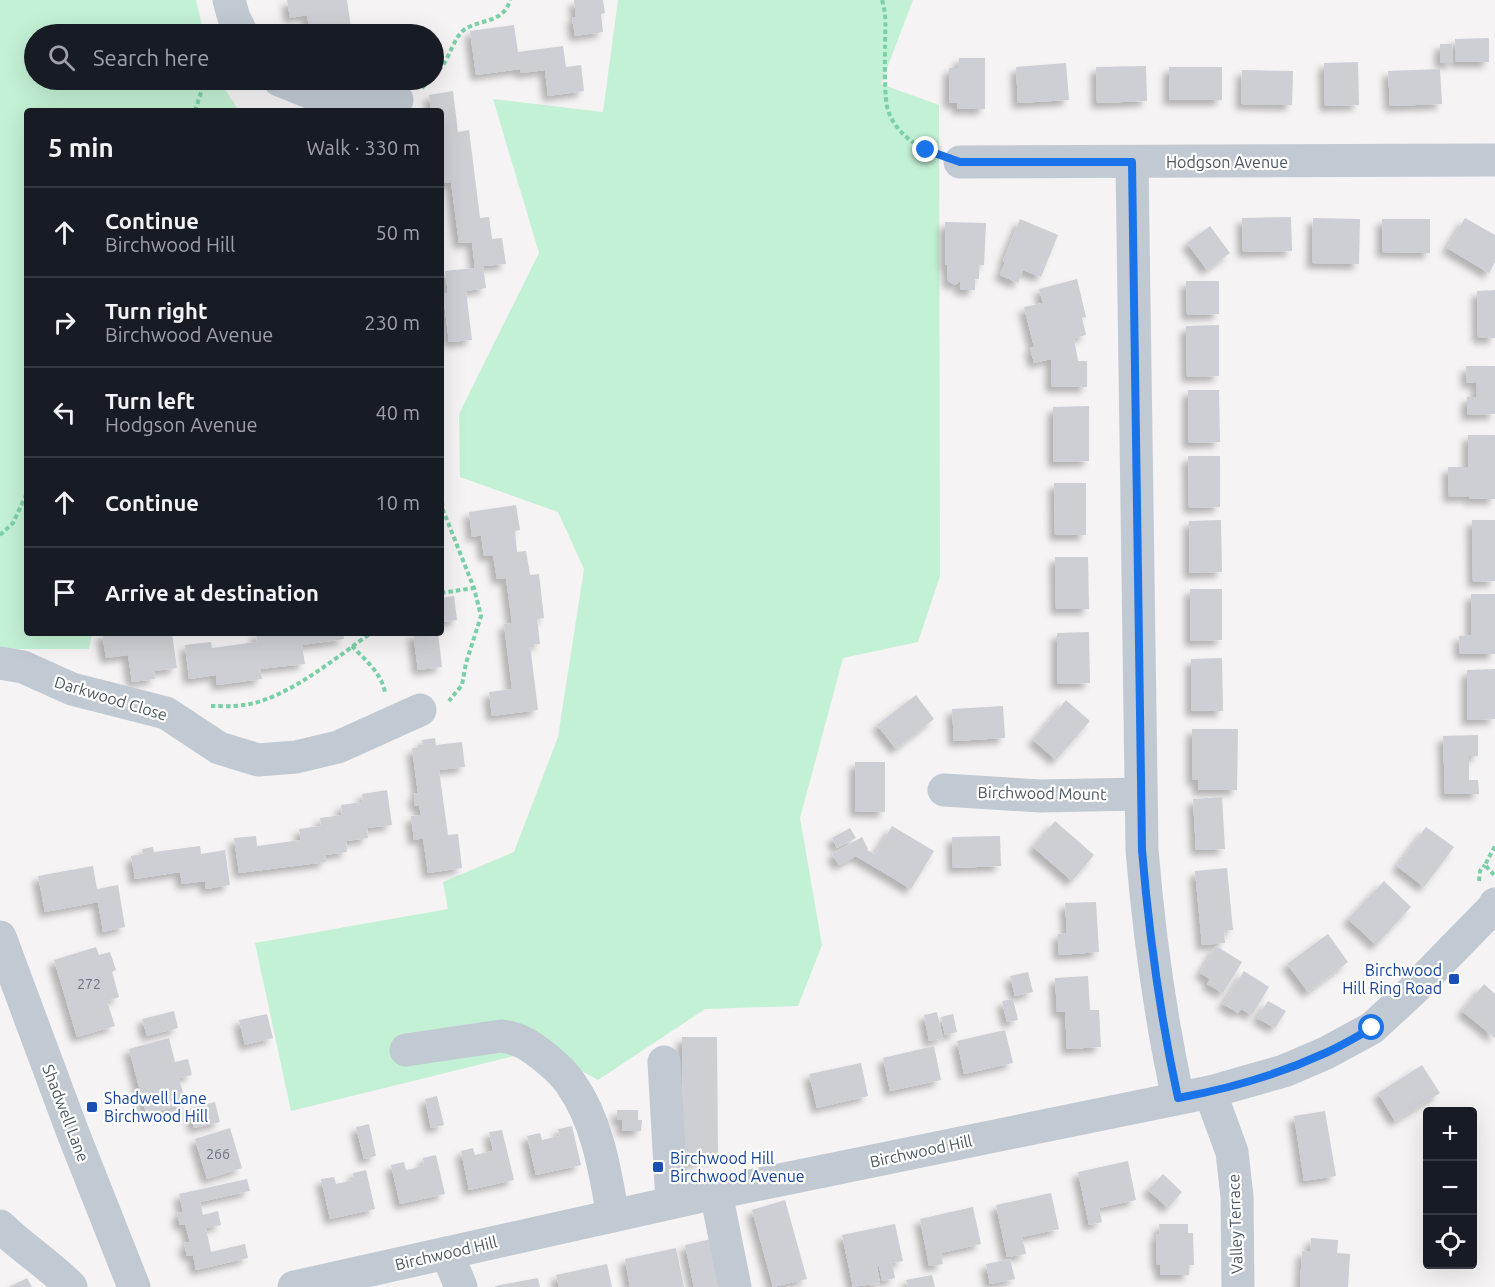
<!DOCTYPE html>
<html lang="en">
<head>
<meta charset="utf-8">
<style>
	:root { --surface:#171b24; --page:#242831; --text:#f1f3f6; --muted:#9ea1a6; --line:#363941 }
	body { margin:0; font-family:Ubuntu,sans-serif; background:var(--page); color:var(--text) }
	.controls { position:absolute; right:18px; bottom:18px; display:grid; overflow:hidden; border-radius:6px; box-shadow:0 6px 24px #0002 }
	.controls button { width:54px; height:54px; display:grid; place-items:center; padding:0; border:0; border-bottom:2px solid var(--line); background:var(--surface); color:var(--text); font:30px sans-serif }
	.stop { position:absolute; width:18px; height:18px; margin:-14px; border:4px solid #1a73e8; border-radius:50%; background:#fff }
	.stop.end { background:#1a73e8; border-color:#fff; box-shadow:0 2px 6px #0008 }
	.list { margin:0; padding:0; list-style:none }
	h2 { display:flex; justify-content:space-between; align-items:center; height:78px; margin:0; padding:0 24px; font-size:26px }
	h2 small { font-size:20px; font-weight:400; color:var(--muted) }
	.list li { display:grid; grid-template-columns:39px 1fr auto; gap:18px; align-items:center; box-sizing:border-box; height:90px; padding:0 24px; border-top:2px solid var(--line) }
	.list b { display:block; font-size:22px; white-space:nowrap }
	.list p { margin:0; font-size:20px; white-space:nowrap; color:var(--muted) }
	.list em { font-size:20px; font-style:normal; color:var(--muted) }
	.icon { flex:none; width:33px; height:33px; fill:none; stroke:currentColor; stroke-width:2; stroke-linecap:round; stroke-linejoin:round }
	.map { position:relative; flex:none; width:1495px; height:1287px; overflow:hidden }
	.search { position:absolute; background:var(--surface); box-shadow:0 6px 24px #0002; left:24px; top:24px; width:420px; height:66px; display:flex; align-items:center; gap:15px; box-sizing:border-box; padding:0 21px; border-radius:33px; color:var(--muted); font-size:22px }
	.panel { position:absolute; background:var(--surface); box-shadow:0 6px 24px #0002; left:24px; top:108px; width:420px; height:528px; border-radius:6px }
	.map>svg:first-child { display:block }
	.green { fill:#c3f1d5 }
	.building { fill:#cdcfd5; filter:url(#shadow) }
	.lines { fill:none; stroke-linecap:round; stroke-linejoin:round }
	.path { stroke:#7ad0a6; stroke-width:4; stroke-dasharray:4.5 3; stroke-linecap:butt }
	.minor { stroke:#c1cad2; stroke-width:33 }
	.route { stroke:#1a73e8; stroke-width:8 }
	.transit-dot { fill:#1a4fb4; stroke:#fff; stroke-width:2 }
	.labels { text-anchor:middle; stroke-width:4.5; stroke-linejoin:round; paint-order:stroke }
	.number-label { font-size:14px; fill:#6b747e }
	.street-label { font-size:16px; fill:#4a5661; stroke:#fff }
	.transit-label { font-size:16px; fill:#164399; stroke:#fff; text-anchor:start }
</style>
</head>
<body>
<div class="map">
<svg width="1495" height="1287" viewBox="0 0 1495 1287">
	<defs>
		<filter id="shadow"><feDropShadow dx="-5.5" dy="5.5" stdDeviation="3" flood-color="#0004"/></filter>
	</defs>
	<rect width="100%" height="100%" fill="#f5f3f3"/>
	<!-- green -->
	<g class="green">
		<polygon points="0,0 196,0 204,34 34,34 34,80 219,80 239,111 27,111 27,633 92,633 89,649 0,649"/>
		<polygon points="618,0 913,0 881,84 939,105 940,576 918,642 843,658 800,818 822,945 798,1006 705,1009 598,1080 542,1049 291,1111 255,943 448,909 443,882 514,852 558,737 584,569 558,512 460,477 459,414 539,253 493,99 603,112"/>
	</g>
	<!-- building -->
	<g class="building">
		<polygon points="287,0 347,0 352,34 310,34 307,15 290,18"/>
		<polygon points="574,0 603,0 605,13 601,14 603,32 575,36 572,18 576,17"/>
		<polygon points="514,25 518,52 563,46 566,67 581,65 584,91 548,96 545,70 521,73 520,69 476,75 470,31"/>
		<polygon points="1489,38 1489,62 1456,62 1455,39"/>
		<polygon points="1440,44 1452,44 1453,63 1440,63"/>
		<polygon points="959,58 985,58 985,109 957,109 958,103 949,103 949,68 958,68"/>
		<polygon points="1358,62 1359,105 1325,106 1324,63"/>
		<polygon points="1066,63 1069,100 1018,103 1016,67"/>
		<polygon points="1146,66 1147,101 1097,103 1096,67"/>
		<rect x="1169" y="67" width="53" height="33"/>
		<polygon points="1440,69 1442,104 1390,106 1388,71"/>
		<polygon points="1242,70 1293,71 1292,105 1241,104"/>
		<polygon points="453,91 458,132 469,130 480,218 489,217 492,239 502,238 506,264 483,266 486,288 466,291 472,340 449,342 443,294 448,293 445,271 475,268 472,242 459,243 451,182 441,183 441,111 431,111 429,95"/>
		<polygon points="1291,217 1292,251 1243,252 1242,218"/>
		<polygon points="1313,218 1360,219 1359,264 1312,263"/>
		<polygon points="1465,218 1495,235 1495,262 1489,273 1447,248"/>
		<polygon points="1020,219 1058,235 1041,277 1023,270 1018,283 1000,275 1005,262 1003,261"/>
		<polygon points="1382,219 1430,219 1430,253 1382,252"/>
		<polygon points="945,222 986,223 984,265 979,265 979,279 975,279 975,290 960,290 960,281 955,285 948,281 947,265 945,265"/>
		<polygon points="1210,226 1230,253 1207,270 1187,243"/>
		<polygon points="1077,279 1086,317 1082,318 1086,335 1074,338 1078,361 1087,361 1087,387 1051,387 1051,359 1034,363 1030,348 1034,347 1024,307 1043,303 1039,289"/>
		<polygon points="1186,281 1219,281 1219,314 1187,315"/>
		<polygon points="1495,290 1495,338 1478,338 1477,291"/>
		<polygon points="1219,325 1219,376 1187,377 1186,326"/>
		<polygon points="1466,366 1495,366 1495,414 1467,415 1467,397 1476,397 1477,390 1476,382 1467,383"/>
		<polygon points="1188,390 1219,390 1220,442 1188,443"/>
		<polygon points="1089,406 1089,461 1053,462 1053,407"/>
		<polygon points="1468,435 1495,435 1495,499 1469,499 1469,496 1449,497 1448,467 1468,467"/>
		<polygon points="1188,456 1220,456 1220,507 1189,508"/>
		<polygon points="1054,483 1086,483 1086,535 1055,535"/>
		<polygon points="516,505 520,530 515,531 517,552 526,551 530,575 539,574 544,618 537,619 540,644 530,645 538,710 492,716 489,692 512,689 504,624 512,623 506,578 497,579 493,555 484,556 481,535 472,537 469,512"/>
		<polygon points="1221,520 1222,572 1189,573 1189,521"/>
		<polygon points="1472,520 1495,520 1495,581 1473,582"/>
		<polygon points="1055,557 1088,557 1089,609 1056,609"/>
		<polygon points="1190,589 1222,589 1222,640 1190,641"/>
		<polygon points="1471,594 1495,594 1495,654 1460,654 1459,636 1471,635"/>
		<polygon points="454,596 457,620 441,622 441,598"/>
		<polygon points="1089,632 1090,683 1057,684 1057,633"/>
		<polygon points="102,633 172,633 177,668 154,671 155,679 132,682 128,655 106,658"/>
		<polygon points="256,633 343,633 344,639 302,645 305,664 260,669 262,679 217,685 216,675 189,679 185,645 211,642 212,648 257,642"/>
		<polygon points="413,633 438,633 442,667 418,670"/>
		<polygon points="1222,658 1223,711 1191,711 1191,659"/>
		<polygon points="1495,669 1495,719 1467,720 1467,670"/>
		<polygon points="916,695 934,719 896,749 877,725"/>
		<polygon points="1066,700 1090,721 1056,760 1033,740"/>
		<polygon points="1003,706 1005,738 954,741 952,709"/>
		<polygon points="1192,729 1238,729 1237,790 1198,790 1198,780 1192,780"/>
		<polygon points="1478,735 1478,756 1469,756 1469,780 1478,780 1479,794 1445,794 1443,736"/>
		<polygon points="435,738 436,745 462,742 465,767 439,770 448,835 458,834 462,868 428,873 423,838 414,840 411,816 421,815 419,805 415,806 414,794 418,793 412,748 423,747 422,740"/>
		<polygon points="855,762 885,762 885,812 855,811"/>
		<polygon points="387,790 392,825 367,828 368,838 346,841 347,852 325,855 326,862 239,873 234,838 256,836 257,846 301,840 299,829 321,826 320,818 342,815 341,805 363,802 362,794"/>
		<polygon points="1222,797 1225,849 1196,850 1193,799"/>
		<polygon points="1055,821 1094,855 1072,881 1033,847"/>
		<polygon points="892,826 934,851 911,889 856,856 839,865 832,854 862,837 868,849 867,850 875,854"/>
		<polygon points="1426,827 1454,847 1424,887 1397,866"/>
		<polygon points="850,828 856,838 837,848 832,838"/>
		<polygon points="1000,836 1001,866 953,868 952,837"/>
		<polygon points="200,846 201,854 225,850 230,885 206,889 205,881 182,884 180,872 135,879 131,856 143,854 142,849 153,847 154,852"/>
		<polygon points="93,866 97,889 118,885 125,927 103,932 98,902 45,912 38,876"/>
		<polygon points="1227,868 1233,930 1224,931 1225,943 1202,945 1195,871"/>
		<polygon points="1384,881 1411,907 1376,945 1348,919"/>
		<polygon points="1096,902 1099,952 1059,955 1058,934 1067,933 1065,903"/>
		<polygon points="1328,934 1348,962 1308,992 1287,964"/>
		<polygon points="1216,946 1242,962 1223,993 1207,984 1210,979 1200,973"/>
		<polygon points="96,947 99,955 110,952 116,970 112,972 119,997 107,1001 115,1026 77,1037 54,960"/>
		<polygon points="1244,971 1269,987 1252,1015 1241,1009 1238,1013 1223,1004"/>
		<polygon points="1028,972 1033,992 1015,996 1010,976"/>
		<polygon points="1088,976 1090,1010 1099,1010 1101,1047 1067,1049 1065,1012 1057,1012 1055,978"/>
		<polygon points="1484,984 1495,994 1495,1038 1462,1011"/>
		<polygon points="1013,999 1018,1020 1007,1022 1002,1001"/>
		<polygon points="1268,1001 1286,1011 1275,1028 1257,1018"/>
		<polygon points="174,1011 178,1028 147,1036 142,1019"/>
		<polygon points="937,1012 943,1038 929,1041 924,1015"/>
		<polygon points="267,1014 273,1038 245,1045 239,1020"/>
		<polygon points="953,1014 957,1032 945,1035 941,1017"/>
		<polygon points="1005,1030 1013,1063 964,1074 957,1041"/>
		<polygon points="682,1037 717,1037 718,1157 683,1165"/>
		<polygon points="169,1038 175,1062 188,1059 192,1075 179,1078 186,1104 146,1114 129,1049"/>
		<polygon points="934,1046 941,1080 890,1091 883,1058"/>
		<polygon points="861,1063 868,1096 817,1108 809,1074"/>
		<polygon points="1422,1065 1440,1093 1395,1121 1378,1093"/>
		<polygon points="437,1096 444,1125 431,1128 425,1099"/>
		<polygon points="215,1102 220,1122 194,1128 190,1108"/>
		<polygon points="617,1110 638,1110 638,1120 642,1120 641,1131 622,1131 622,1120 617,1120"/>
		<polygon points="1325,1111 1336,1176 1304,1181 1294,1116"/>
		<polygon points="369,1124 376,1156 364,1159 356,1127"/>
		<polygon points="572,1126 581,1165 536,1175 527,1136 540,1133 542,1140 560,1136 558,1129"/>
		<polygon points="230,1128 242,1168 207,1179 195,1139"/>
		<polygon points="502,1130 514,1180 469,1190 461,1151 473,1148 475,1155 493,1151 489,1132"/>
		<polygon points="436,1155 445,1194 400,1204 391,1165 404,1162 406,1170 416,1168 424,1165 423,1158"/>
		<polygon points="1128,1161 1136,1200 1099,1208 1102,1222 1089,1225 1078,1172"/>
		<polygon points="366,1170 375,1209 330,1219 321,1179 334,1177 336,1184 354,1180 353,1173"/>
		<polygon points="1163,1174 1182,1192 1168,1208 1148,1190"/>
		<polygon points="247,1179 250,1191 200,1202 203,1215 218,1211 221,1225 206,1228 211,1252 245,1244 248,1258 196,1270 193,1255 187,1256 184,1243 190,1242 185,1224 180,1225 177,1213 183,1212 179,1194"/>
		<polygon points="1051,1193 1059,1229 1022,1237 1026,1254 1007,1257 996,1205"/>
		<polygon points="785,1200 807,1279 773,1287 752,1210"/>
		<polygon points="973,1207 981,1244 941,1253 943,1264 929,1266 920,1219"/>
		<polygon points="895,1224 903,1261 892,1263 895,1278 882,1281 879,1266 877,1267 880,1283 853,1287 842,1235"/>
		<polygon points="1159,1224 1188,1224 1188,1233 1193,1233 1194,1265 1189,1265 1189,1275 1160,1275 1160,1265 1157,1265 1156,1234 1160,1234"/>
		<polygon points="1311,1238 1338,1240 1337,1253 1350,1254 1348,1287 1300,1287 1302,1251 1310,1252"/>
		<polygon points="711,1239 721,1287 694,1287 685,1245"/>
		<polygon points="676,1248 684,1287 630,1287 625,1259"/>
		<polygon points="1010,1259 1015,1279 990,1284 986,1264"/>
		<polygon points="607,1264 612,1287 559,1287 556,1275"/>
		<polygon points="932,1275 935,1287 908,1287 906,1280"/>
		<polygon points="27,1278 32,1287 9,1287"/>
		<polygon points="538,1278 540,1287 496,1287 495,1286"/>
	</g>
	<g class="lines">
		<!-- path -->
		<g class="path">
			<path d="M882 0C887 15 885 30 885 46 885 58 884 100 888 110 894 130 914 146 933 153"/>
			<path d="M434 76C437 72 440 69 443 65 450 55 455 36 465 29 481 19 504 23 510 0"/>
			<polyline points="422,88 430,80"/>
			<polyline points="195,111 205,80"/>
			<polyline points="441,494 443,510 474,588 481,616 466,663 462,685 449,701"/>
			<polyline points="0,535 13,523 27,493"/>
			<polyline points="441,593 474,588"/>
			<path d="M352 646C365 660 382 673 385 693"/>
			<path d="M211 706C221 706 233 707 243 705 284 701 337 657 371 633"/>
			<polyline points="1494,875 1485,865 1495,846"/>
			<polyline points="1479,881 1480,871 1485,865"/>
		</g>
		<!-- minor -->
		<g class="minor">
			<polyline points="229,0 234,18 242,34"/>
			<polyline points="279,80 319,96 397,100"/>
			<polyline points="960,162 1495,160"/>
			<path d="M1132 162 1142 850C1149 934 1160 1016 1178 1098"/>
			<polyline points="0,663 23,667 72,689 166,713 219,748 258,760 296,757 338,747 420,710"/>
			<polyline points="944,790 1040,796 1140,794"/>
			<polyline points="0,937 73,1133 134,1287"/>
			<path d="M406 1050 501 1036C518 1038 528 1044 542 1055 552 1063 564 1073 571 1084 598 1122 605 1172 613 1216"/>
			<polyline points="664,1062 672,1202"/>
			<polyline points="1210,1092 1232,1152 1237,1197 1238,1287"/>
			<polyline points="716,1193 735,1287"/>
			<path d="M0 1226C22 1248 49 1264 71 1287"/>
			<polyline points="447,1253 461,1287"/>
			<polyline points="294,1287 716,1193 1210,1092 1284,1071 1326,1053 1372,1028 1412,991 1494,907 1495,904"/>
		</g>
	</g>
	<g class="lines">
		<!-- route -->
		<path class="route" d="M926 150 960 162H1132L1142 850C1149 934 1160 1016 1178 1098 1228 1089 1277 1075 1323 1054 1340 1047 1356 1037 1372 1028"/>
	</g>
	<!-- markers -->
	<g class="transit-dot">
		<rect x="1448" y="973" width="12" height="12" rx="3"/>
		<rect x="86" y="1101" width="12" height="12" rx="3"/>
		<rect x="652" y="1161" width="12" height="12" rx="3"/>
	</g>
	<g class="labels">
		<!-- number labels -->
		<g class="number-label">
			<text x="89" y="989">272</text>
			<text x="218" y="1159">266</text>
		</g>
		<!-- street labels -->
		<g class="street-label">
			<text x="1227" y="168">Hodgson Avenue</text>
			<text transform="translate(111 698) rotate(17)" y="6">Darkwood Close</text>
			<text transform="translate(1042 793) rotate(1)" y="6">Birchwood Mount</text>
			<text transform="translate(66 1113) rotate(69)" y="6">Shadwell Lane</text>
			<text transform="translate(921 1151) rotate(-12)" y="6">Birchwood Hill</text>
			<text transform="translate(1235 1224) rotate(-92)" y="6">Valley Terrace</text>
			<text transform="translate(446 1253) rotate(-13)" y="6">Birchwood Hill</text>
		</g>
		<!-- transit labels -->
		<g class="transit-label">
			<text x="1442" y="976" text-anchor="end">Birchwood<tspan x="1442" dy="18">Hill Ring Road</tspan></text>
			<text x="104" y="1104">Shadwell Lane<tspan x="104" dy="18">Birchwood Hill</tspan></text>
			<text x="670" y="1164">Birchwood Hill<tspan x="670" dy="18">Birchwood Avenue</tspan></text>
		</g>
	</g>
</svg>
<div class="controls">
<button>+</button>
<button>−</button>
<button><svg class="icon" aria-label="locate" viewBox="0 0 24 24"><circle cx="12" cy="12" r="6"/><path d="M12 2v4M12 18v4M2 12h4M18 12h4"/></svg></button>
</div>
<div class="stop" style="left:1372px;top:1028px"></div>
<div class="stop end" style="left:926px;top:150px"></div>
<div class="search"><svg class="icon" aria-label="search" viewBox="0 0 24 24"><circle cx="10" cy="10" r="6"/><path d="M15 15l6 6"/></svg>Search here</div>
<section class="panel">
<h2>5 min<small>Walk · 330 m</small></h2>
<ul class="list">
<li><svg class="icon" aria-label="ahead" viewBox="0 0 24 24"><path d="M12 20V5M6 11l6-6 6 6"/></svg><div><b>Continue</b><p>Birchwood Hill</p></div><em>50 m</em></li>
<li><svg class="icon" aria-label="right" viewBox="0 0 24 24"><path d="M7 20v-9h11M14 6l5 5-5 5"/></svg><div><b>Turn right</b><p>Birchwood Avenue</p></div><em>230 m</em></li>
<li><svg class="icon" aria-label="left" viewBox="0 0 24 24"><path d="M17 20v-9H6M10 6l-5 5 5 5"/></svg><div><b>Turn left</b><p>Hodgson Avenue</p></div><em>40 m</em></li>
<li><svg class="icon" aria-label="ahead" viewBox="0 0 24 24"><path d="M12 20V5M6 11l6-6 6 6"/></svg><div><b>Continue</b></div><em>10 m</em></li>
<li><svg class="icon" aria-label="arrive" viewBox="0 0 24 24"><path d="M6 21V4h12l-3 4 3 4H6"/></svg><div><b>Arrive at destination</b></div></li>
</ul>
</section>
</div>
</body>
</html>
